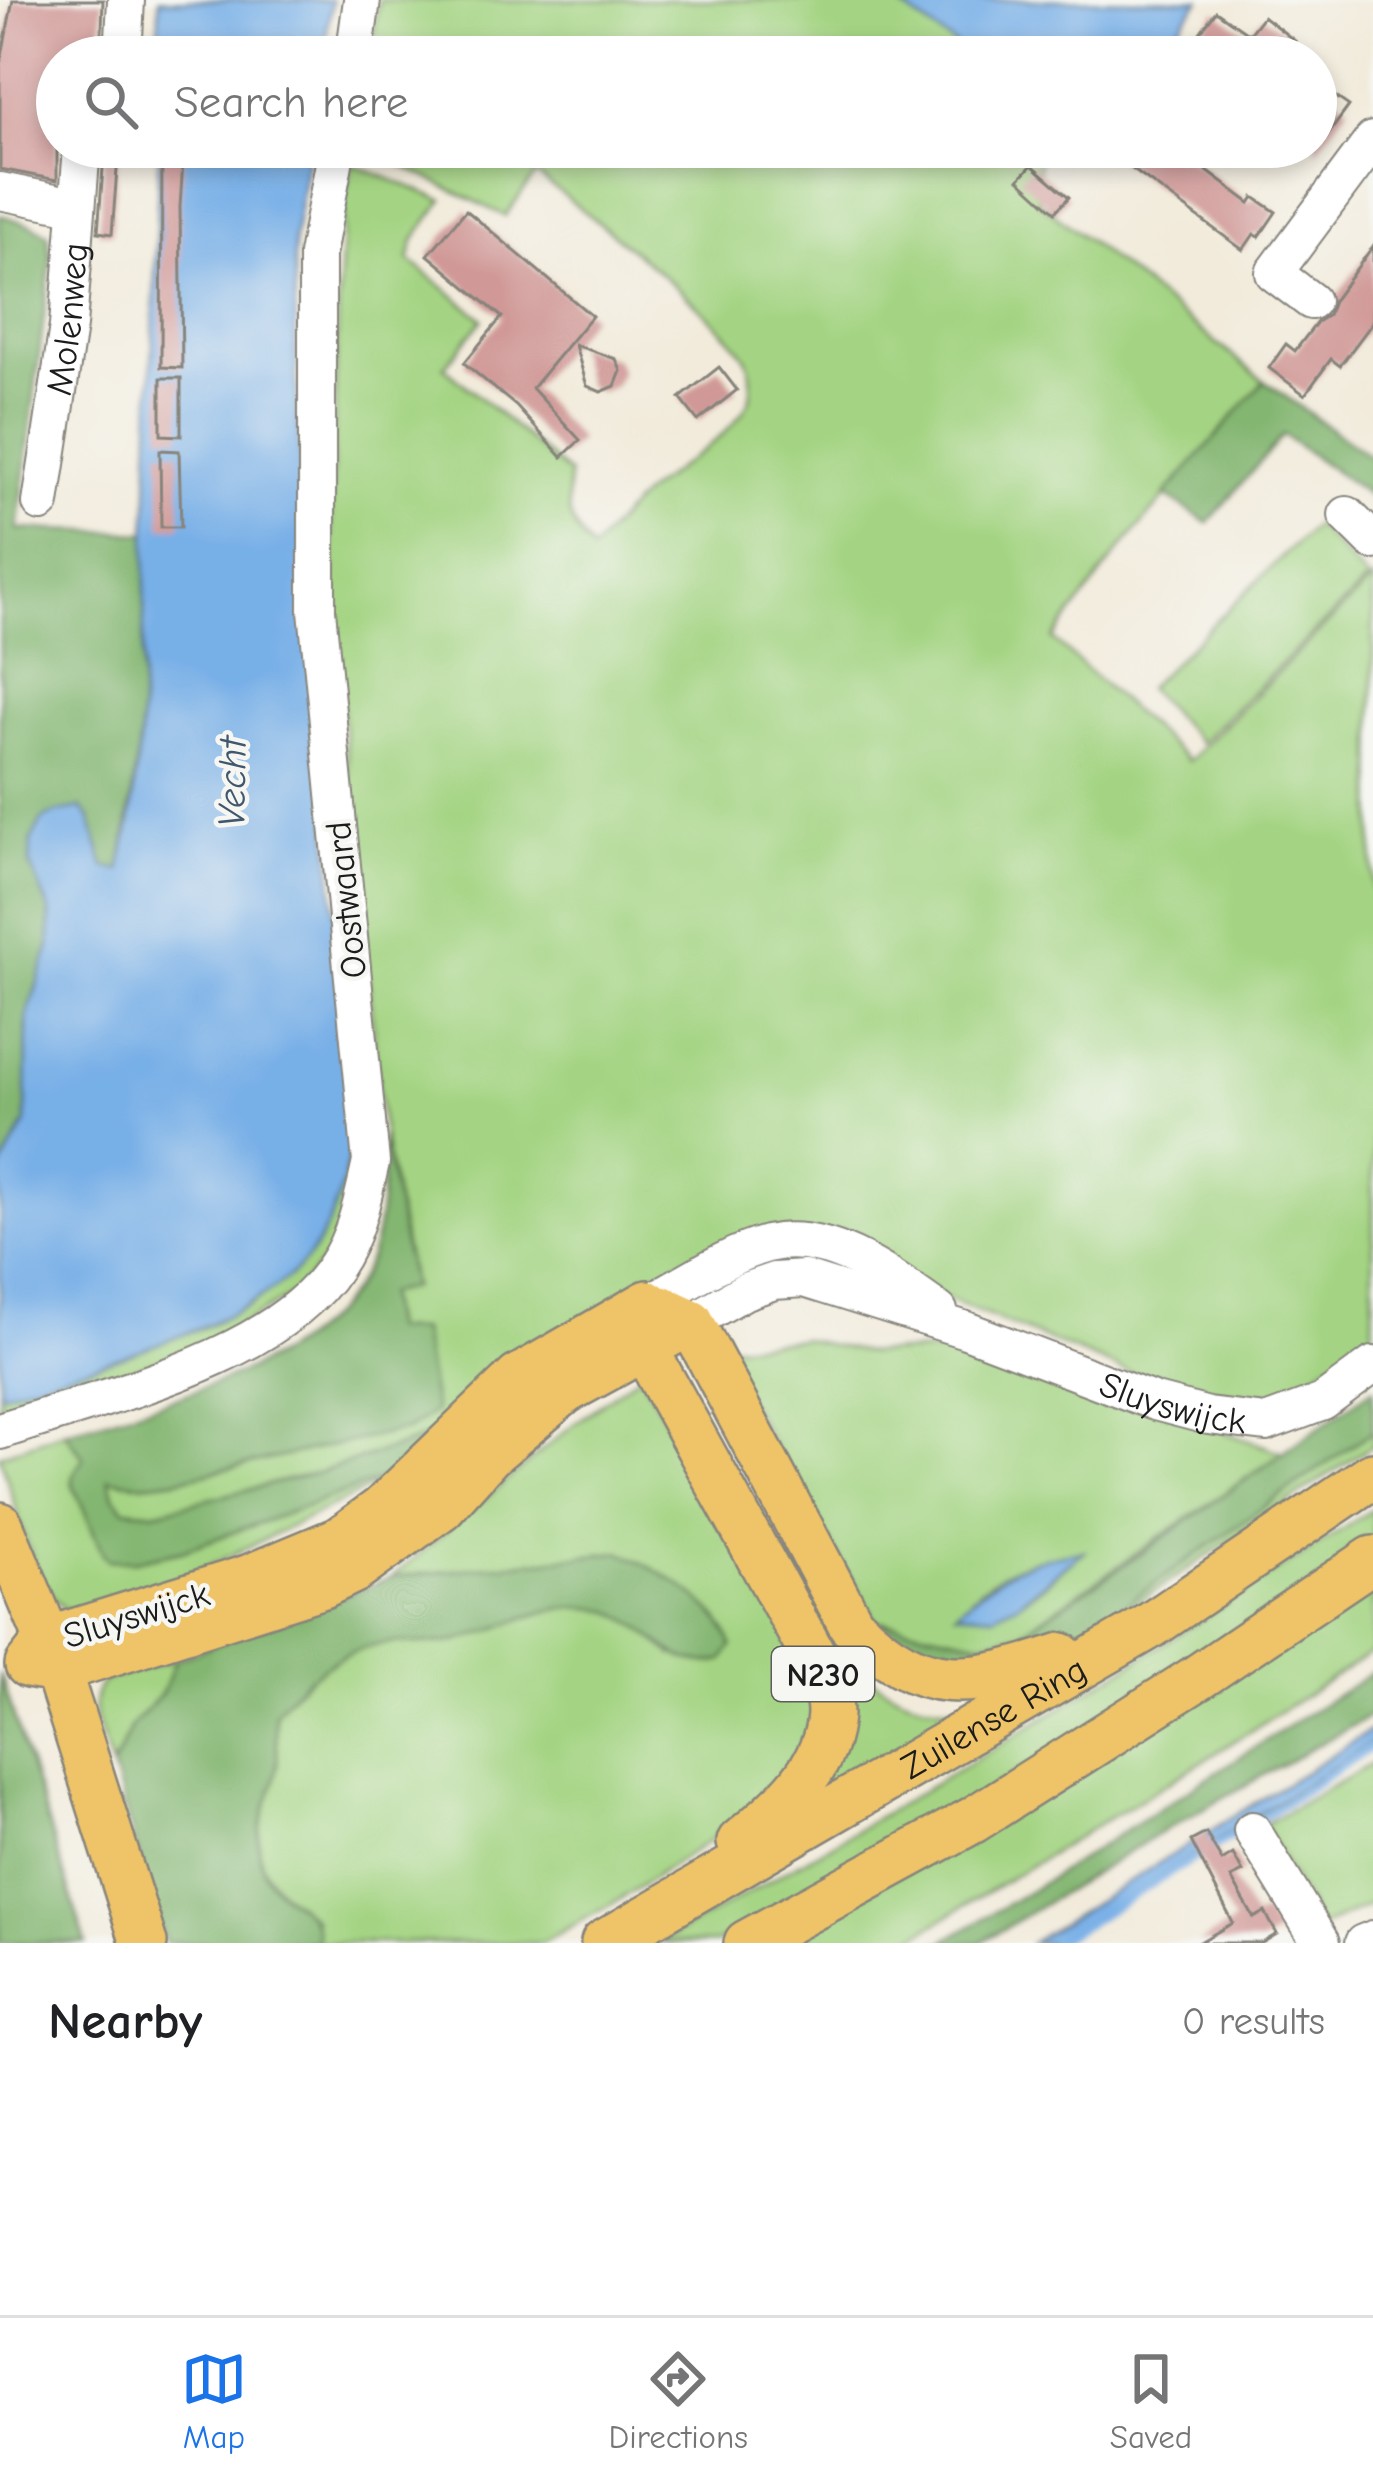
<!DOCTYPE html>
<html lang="en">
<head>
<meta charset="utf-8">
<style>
	:root { --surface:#fff; --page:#f6f6f6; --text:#202124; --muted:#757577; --line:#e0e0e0; --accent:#1a73e8 }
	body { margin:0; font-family:"Comic Neue",sans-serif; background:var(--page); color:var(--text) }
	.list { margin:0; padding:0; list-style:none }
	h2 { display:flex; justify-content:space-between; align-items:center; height:156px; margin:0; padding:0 48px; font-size:51px }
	h2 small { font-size:39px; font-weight:400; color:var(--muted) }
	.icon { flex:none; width:66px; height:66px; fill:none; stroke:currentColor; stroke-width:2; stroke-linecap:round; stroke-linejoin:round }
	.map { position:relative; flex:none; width:1373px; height:1943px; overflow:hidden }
	.search { position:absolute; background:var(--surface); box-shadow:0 6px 18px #0003; left:36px; right:36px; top:36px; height:132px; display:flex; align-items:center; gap:30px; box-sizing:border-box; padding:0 42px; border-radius:66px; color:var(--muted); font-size:45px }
	.sheet { height:372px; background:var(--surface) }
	nav { display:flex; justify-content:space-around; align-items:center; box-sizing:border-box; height:168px; border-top:3px solid var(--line); background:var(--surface); font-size:33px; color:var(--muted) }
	nav a { display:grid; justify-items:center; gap:6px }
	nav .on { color:var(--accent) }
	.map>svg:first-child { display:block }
	.green { fill:#a4d483; stroke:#607850; stroke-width:3; fill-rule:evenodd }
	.forest { fill:#83b671; stroke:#506946; stroke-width:3 }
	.water { fill:#77afe7; stroke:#4a6682; stroke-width:3 }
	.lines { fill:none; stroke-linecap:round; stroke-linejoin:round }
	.stream { stroke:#77afe7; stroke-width:8 }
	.building { fill:#d09997 }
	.minor-casing { stroke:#87847c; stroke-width:40 }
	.major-casing { stroke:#87847c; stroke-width:50 }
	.minor { stroke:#fff; stroke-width:36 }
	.major { stroke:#efc469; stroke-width:45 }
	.labels { text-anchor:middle; stroke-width:9; stroke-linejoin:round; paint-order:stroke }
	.shield { fill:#f6f6f2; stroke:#5d5d5c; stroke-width:3 }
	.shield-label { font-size:33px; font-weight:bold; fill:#1c1c1c }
	.street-label { font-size:36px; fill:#1c1c1c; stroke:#f6f6f2 }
	.water-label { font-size:39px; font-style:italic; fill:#40576d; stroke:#f6f6f2 }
</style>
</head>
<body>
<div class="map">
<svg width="1373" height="1943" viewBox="0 0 1373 1943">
	<rect width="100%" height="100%" fill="#f6f6f2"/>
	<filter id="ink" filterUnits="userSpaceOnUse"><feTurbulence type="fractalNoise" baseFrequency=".00833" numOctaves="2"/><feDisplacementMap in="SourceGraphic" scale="24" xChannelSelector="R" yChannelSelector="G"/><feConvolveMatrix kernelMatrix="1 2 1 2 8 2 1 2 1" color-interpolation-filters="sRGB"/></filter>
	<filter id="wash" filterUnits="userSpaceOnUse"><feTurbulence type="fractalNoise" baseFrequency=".004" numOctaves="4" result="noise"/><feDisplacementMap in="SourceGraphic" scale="48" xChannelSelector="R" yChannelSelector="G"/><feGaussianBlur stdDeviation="2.7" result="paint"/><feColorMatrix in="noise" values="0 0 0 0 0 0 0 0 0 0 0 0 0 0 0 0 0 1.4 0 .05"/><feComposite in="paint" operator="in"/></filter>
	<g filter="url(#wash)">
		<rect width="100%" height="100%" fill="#f2ebdb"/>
		<!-- green -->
		<g class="green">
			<polygon points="379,0 893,0 972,57 370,57"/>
			<path d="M365 147H1039L1038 201 1264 381 1119 551 1053 639 1188 761 1373 579V1335L1277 1398 1194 1399 875 1270 871 1287 801 1270 682 1272 440 1433 321 1472 155 1512 124 1509 114 1496 109 1477 143 1484 175 1480 408 1429 386 1294 412 1286 383 1134 336 644 331 515 339 290 344 204 352 164 443 200 415 238 409 260 483 319 444 367 569 474C565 511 568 522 592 551 608 533 623 513 641 497 671 469 726 442 746 407 753 396 753 375 748 363 737 329 573 202 536 174L505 216Z"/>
			<polygon points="1315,525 1368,580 1200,743 1147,688"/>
			<polygon points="352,1141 356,1166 331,1252 294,1294 201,1347 0,1413 0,1394 204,1327 252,1304 322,1233 347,1170"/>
			<path d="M802 1339 869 1353 996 1350 1283 1453 1019 1634 982 1642 876 1621 716 1347ZM1081 1553C1035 1590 1020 1617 958 1612 992 1571 1029 1557 1081 1553Z"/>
			<path d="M640 1374 797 1651 818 1721 773 1799 619 1900 541 1943H316L314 1919C275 1887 243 1865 263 1807 266 1798 272 1789 274 1780 281 1757 274 1736 275 1713 302 1680 340 1650 383 1643 407 1640 434 1647 458 1641 508 1628 548 1599 602 1609 630 1614 651 1638 672 1655L732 1646 725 1629 621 1552 392 1577 569 1428Z"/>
			<path d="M65 1431 85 1459 73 1475V1485L103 1554 181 1551 405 1471 116 1611C104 1612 89 1616 77 1614 36 1607 12 1491 0 1455Z"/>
			<polygon points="1373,1431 1373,1445 1052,1660 1067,1645"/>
			<path d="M1373 1509V1547L920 1834 716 1943H659C903 1807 1140 1662 1373 1509Z"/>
			<polygon points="1373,1579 1373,1652 1200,1763 903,1943 785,1943"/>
			<path d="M838 1641C870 1689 916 1711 973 1706L814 1805 849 1686Z"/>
			<path d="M176 1659 162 1693 132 1725 112 1767C104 1742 82 1702 104 1681Z"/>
			<polygon points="1373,1763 1373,1903 1320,1927 1263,1825"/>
		</g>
		<!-- forest -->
		<g class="forest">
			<polygon points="0,215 32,225 48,234 51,259 18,529 149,533 140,736 121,871 105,867 89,817 30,864 50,911 50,946 27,1016 26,1122 0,1171"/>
			<polygon points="1264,381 1373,459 1373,498 1283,435 1208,523 1165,495"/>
			<path d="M383 1134 412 1287 386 1294 392 1330H421L435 1412 408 1429 175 1480 143 1484 109 1479 114 1496 124 1509 155 1512 321 1472 440 1433 405 1471 181 1551 135 1561 109 1560 103 1554 73 1485V1475L84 1458 65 1432C168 1398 342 1365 374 1244 383 1208 382 1171 383 1134Z"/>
			<polygon points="1373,1389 1373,1431 1067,1645 939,1664 876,1621 981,1642 1019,1634 1141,1554"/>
			<path d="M621 1552C660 1571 719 1602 732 1646L723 1660C668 1676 649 1616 600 1609 542 1601 509 1628 457 1641 433 1647 407 1640 382 1644 339 1650 301 1680 275 1713 274 1736 281 1756 275 1779 266 1811 251 1836 264 1871 275 1901 324 1907 316 1943H165L112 1767 132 1725 162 1693 176 1659 392 1577Z"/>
			<polygon points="1373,1672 1373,1714 1165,1830 980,1943 941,1943 1035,1888"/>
			<polygon points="0,1673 86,1943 0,1943"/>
		</g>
		<!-- water -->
		<g class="water">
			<polygon points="159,0 332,0 323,57 158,57"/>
			<polygon points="893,0 1200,0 1156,57 972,57"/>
			<path d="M159 147H309L294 239 297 411 352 1141C346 1180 331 1231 305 1261 245 1330 87 1365 0 1394V1171L26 1122 27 1016 50 946V911L30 864 31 841 42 820 55 813 81 808 89 817 105 867 120 871 130 823 140 736Z"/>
			<path d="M1084 1551 1018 1603 994 1615 956 1612C1001 1572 1023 1558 1084 1551Z"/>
			<polygon points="1373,1729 1373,1742 1053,1943 1031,1943"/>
		</g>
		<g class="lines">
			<!-- stream -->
			<g class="stream">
				<polyline points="1256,1822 1373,1746"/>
				<polyline points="1054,1943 1243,1829"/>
			</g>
		</g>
		<g id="blocks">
			<!-- building -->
			<g class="building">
				<polygon points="13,0 103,0 101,57 57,57 57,180 0,169 0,65"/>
				<polygon points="1216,11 1249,34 1263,16 1295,41 1283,57 1182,57"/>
				<polygon points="1316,83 1349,106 1316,151"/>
				<polygon points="162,147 184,147 180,207 182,368 161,367"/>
				<polygon points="1102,147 1175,147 1250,203 1254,197 1276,212 1259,237 1254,234 1243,250"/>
				<polygon points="104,156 118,157 112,234 98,232"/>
				<polygon points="1032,165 1069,197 1055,212 1019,179"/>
				<polygon points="466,210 592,316 532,388 580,440 562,457 516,406 464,363 502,317 428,255"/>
				<polygon points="1373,246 1373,322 1340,366 1331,359 1305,395 1269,368 1286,344 1295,351 1317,322 1328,315 1333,301"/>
				<polygon points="575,345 616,359 621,371 615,386 601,392 587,386"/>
				<polygon points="719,367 737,390 698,421 680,398"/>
				<polygon points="161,378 181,378 181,436 161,435"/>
				<polygon points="160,450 179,451 181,527 161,527"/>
				<polygon points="1206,1833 1222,1861 1233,1854 1243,1872 1231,1878 1254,1918 1265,1912 1277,1934 1262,1943 1198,1943 1233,1923 1191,1841"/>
			</g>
		</g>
	</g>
	<g filter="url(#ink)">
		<use href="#blocks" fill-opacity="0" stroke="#87847c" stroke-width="3"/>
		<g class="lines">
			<defs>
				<g id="minor">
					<polyline points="123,57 126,0"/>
					<polyline points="354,57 362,0"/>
					<polyline points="0,191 74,206"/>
					<polyline points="1311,301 1274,273 1373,140"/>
					<path id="s1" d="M41 503 68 326 82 147"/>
					<polyline points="1347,515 1373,541"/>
					<path d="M648 1303C686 1283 726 1255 767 1244 829 1229 891 1277 939 1311"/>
					<path id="s2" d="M691 1322 745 1291 774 1281 804 1279 966 1330 1155 1402 1208 1416 1266 1423 1323 1402 1373 1365"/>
					<path d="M0 1431C101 1397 276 1359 335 1266 356 1235 363 1198 371 1162L317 610V255L337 147"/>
					<polyline points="1252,1830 1321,1943"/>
					<polyline points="1363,1943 1373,1939"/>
				</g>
				<g id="major">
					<polyline points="648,1303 518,1378 382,1509 339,1540 248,1578 48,1640 28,1665 57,1670 323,1585 356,1569 442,1507 490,1454 565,1391 691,1322"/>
					<path d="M663 1309 691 1322 851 1624C923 1697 971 1686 1062 1656"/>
					<path d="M647 1316 644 1347 825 1677C827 1689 830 1703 830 1714 827 1771 779 1809 740 1842"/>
					<polyline points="0,1525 48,1640 144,1943"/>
					<path id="s3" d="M604 1943 1150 1626 1373 1475"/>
					<polyline points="747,1943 973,1820 1197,1678 1373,1559"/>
				</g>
			</defs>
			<!-- minor casing -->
			<use href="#minor" class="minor-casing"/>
			<!-- major casing -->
			<use href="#major" class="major-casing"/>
			<!-- minor -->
			<use href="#minor" class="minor"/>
			<!-- major -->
			<use href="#major" class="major"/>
		</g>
	</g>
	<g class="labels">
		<!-- shield labels -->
		<rect class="shield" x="772" y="1647" width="102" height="54" rx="9"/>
		<g class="shield-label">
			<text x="823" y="1686">N230</text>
		</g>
		<!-- street labels -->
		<g class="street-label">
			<text dy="13" stroke="none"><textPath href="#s1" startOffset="186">Molenweg</textPath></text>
			<text transform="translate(345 900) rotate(-96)" y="13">Oostwaard</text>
			<text dy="13" stroke="none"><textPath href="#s2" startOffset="513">Sluyswijck</textPath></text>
			<text transform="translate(136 1614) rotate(-17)" y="13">Sluyswijck</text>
			<text dy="13" stroke="none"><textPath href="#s3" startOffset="450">Zuilense Ring</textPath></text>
		</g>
		<!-- water labels -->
		<g class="water-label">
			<text transform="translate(231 782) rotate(-89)" y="14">Vecht</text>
		</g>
	</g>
</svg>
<div class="search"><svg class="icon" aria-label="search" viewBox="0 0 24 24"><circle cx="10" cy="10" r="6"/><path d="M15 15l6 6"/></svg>Search here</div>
</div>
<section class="sheet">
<h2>Nearby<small>0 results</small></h2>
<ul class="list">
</ul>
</section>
<nav>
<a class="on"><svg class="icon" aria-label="map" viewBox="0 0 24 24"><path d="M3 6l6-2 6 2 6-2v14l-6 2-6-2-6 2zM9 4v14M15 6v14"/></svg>Map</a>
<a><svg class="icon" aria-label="directions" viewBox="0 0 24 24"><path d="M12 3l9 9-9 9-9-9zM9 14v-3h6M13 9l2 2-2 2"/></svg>Directions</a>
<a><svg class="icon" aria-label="saved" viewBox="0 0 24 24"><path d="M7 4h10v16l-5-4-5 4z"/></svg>Saved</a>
</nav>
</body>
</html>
